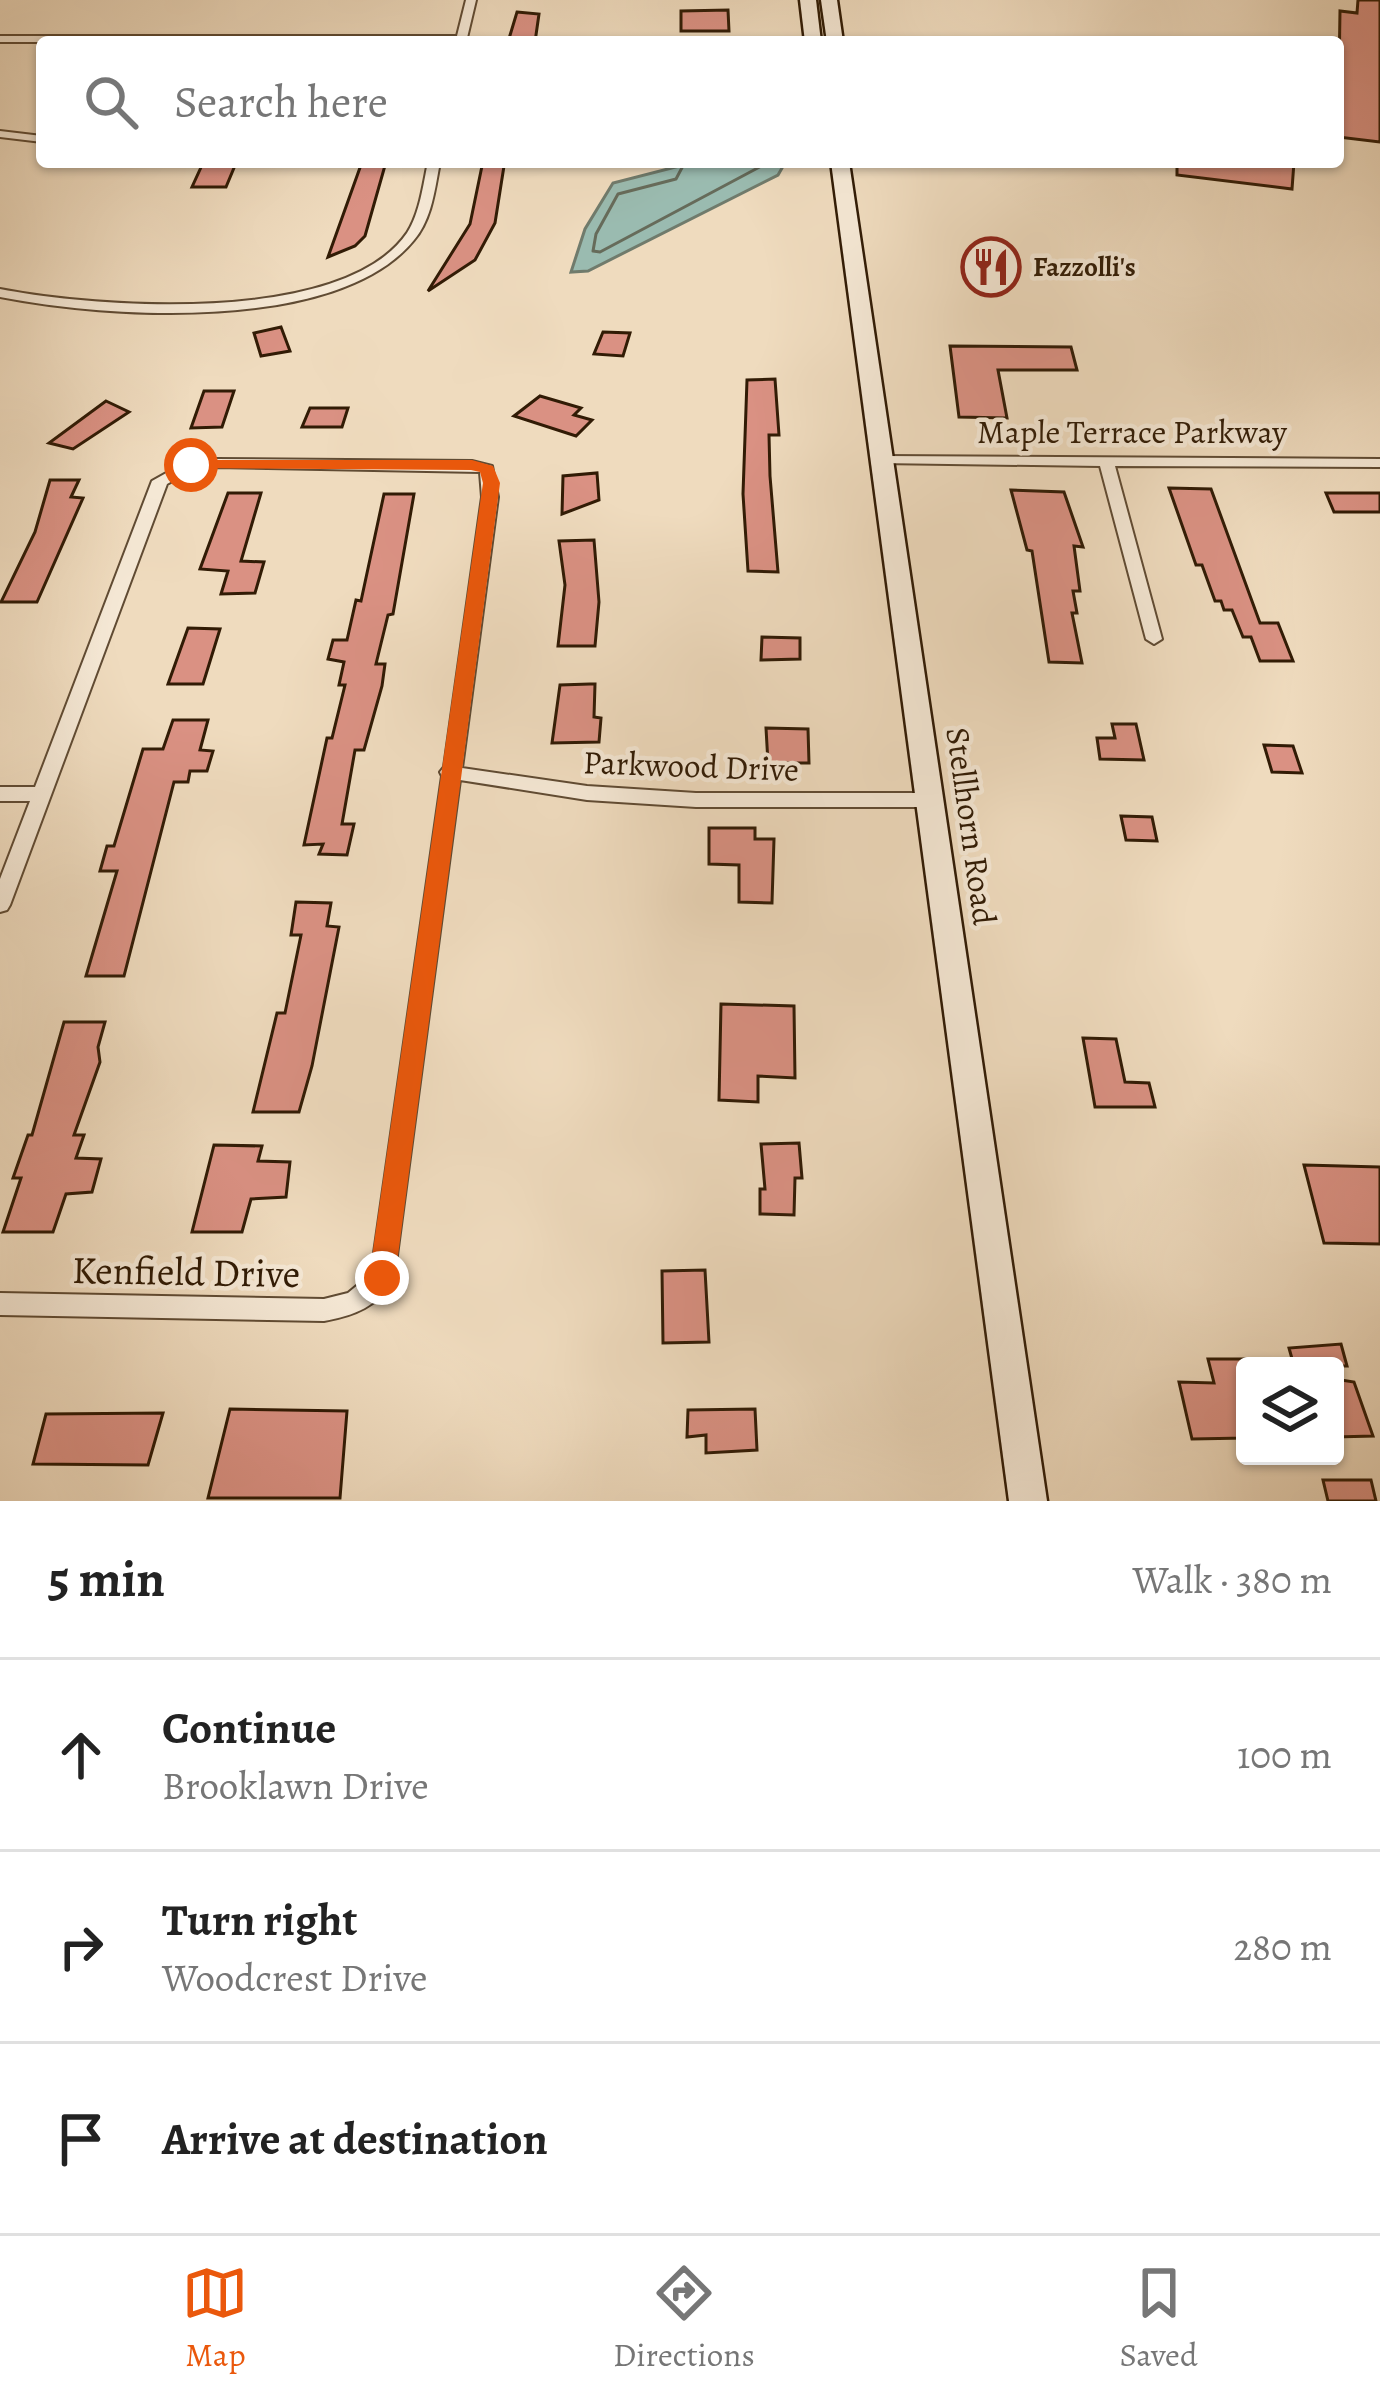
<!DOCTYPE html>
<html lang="en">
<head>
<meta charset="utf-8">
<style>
	:root { --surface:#fff; --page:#f6f6f6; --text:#222; --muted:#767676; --line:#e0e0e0; --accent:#ea580c }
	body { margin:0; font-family:Alegreya,serif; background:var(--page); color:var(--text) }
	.controls { position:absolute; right:36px; bottom:36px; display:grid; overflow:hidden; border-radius:12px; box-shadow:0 3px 9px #0004 }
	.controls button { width:108px; height:108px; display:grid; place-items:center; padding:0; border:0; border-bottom:3px solid var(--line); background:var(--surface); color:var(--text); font:60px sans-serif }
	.stop { position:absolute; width:36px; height:36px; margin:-27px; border:9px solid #ea580c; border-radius:50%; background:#fff }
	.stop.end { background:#ea580c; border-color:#fff; box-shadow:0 3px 12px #0008 }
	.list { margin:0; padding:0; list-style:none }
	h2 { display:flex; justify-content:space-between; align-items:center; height:156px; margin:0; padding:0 48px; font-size:51px }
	h2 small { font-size:39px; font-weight:400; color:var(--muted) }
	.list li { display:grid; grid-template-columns:78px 1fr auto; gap:36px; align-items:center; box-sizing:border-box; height:192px; padding:0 48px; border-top:3px solid var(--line) }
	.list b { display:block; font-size:45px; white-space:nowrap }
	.list p { margin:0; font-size:39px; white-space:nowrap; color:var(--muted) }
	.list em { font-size:39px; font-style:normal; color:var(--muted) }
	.icon { flex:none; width:66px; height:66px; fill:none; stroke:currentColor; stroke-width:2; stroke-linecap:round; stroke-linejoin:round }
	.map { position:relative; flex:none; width:1380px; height:1501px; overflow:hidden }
	.search { position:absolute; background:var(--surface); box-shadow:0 3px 9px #0004; left:36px; right:36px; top:36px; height:132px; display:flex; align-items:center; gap:30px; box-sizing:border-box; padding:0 42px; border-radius:12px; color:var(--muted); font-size:45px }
	.sheet { height:732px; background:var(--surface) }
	nav { display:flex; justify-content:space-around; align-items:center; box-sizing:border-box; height:168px; border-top:3px solid var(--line); background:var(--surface); font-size:33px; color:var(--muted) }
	nav a { display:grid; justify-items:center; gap:6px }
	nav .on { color:var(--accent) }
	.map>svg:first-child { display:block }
	.water { fill:#9abbb0; stroke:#707b6c; stroke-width:3 }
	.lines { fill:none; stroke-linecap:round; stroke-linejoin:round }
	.shore { stroke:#666b5a; stroke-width:3 }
	.building { fill:#da9183; stroke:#311b05; stroke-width:3 }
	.minor-casing { stroke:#604b33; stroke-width:4 }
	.secondary-casing { stroke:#311b05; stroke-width:5 }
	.minor { fill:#f5e8d5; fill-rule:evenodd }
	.secondary { fill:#f5e8d5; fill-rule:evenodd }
	.route { fill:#ea580c }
	.labels { text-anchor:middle; stroke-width:9; stroke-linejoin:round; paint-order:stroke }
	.far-poi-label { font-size:27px; font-weight:bold; fill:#311b05; stroke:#f5e8d5; text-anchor:start }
	.street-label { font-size:33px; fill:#311b05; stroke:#f5e8d5 }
	.near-street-label { font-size:39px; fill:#311b05; stroke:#f5e8d5 }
</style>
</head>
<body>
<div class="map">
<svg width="1380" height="1501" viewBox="0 0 1380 1501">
	<rect width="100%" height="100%" fill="#efdbbe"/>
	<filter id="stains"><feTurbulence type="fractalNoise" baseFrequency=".00167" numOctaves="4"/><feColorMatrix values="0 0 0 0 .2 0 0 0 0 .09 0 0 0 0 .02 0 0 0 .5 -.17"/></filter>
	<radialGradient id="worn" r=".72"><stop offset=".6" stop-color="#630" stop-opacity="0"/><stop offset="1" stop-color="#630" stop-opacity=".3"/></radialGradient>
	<!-- water -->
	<polygon class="water" points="695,162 780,162 782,168 778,175 588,271 571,272 585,229 613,183"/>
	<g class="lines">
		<!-- shore -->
		<polyline class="shore" points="685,162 676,179 618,194 596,234 593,251 600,252 769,162"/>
	</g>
	<!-- building -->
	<g class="building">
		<polygon points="1358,0 1380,0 1380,142 1338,137 1340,11 1357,13"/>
		<polygon points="728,10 729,31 681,31 681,11"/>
		<polygon points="517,12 539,14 535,42 508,42"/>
		<polygon points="362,162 386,162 365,236 355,246 328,257"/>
		<polygon points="1177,162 1294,162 1292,189 1177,175"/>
		<polygon points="203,163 236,163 226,187 192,187"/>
		<polygon points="482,166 504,166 495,223 475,260 428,291 470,224"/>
		<polygon points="281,327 290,351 261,356 254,333"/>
		<polygon points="603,332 630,333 623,356 594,354"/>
		<polygon points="950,346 1071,347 1077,370 998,370 1007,418 959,417"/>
		<polygon points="775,379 779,435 769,435 770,476 778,572 748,571 743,494 747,380"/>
		<polygon points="204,391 234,391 222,427 191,428"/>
		<polygon points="540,396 581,408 574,415 592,420 576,436 514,416"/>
		<polygon points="106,401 129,412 73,449 49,443"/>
		<polygon points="310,408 348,408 342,427 302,427"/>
		<polygon points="597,473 599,500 562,514 563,476"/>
		<polygon points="50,480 79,480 71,497 83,498 37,602 1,602 35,532"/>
		<polygon points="1169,488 1211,489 1260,623 1278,623 1293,661 1260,661 1251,637 1243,637 1232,610 1224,610 1221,601 1215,601 1202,565 1196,565"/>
		<polygon points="1011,490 1064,492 1083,547 1074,546 1080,591 1073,591 1077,613 1072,613 1082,663 1049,662 1032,551 1027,550"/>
		<polygon points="228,493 261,493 241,561 264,562 255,593 221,594 228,571 200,569"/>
		<polygon points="1326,493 1380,493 1380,512 1334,512"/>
		<polygon points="384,494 414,494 393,614 388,615 376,664 385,664 382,686 364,750 355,750 342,824 354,824 347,855 319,854 323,844 304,845 327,738 332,738 345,685 339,685 344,662 328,659 333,640 347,640 356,600 361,601"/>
		<polygon points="594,540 599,602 595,646 558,646 565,585 559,541"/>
		<polygon points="188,628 220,629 203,684 168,684"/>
		<polygon points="762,637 800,638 800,659 761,660"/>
		<polygon points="590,684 595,684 594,717 601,718 599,742 552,743 560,685"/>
		<polygon points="173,720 208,720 200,750 213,751 207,771 190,771 188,782 174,782 124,976 86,976 117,871 100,871 107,846 114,846 143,749 163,749"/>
		<polygon points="1112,724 1136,724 1144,760 1100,759 1097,738 1115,738"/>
		<polygon points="766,728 808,729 809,763 768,763"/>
		<polygon points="1264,745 1293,746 1302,773 1272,772"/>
		<polygon points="1121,816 1152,817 1157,841 1126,840"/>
		<polygon points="709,828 755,828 755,839 774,839 772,903 739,902 739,865 709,864"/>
		<polygon points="296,902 331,903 327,926 339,927 312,1066 299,1112 253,1112 277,1013 285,1013 301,935 291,935"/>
		<polygon points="721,1004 794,1006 795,1078 758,1076 758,1102 719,1100"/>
		<polygon points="64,1022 105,1022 98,1047 100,1062 74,1135 84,1135 76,1158 101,1159 92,1192 66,1194 53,1232 3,1232 21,1178 13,1178 28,1135 32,1135"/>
		<polygon points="1083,1038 1116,1039 1125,1082 1149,1083 1155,1107 1095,1107"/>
		<polygon points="799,1143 802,1178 795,1178 794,1215 760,1214 760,1189 765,1189 761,1144"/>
		<polygon points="214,1145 262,1146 258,1161 290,1162 286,1197 251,1199 242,1232 192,1232"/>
		<polygon points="1304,1165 1380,1167 1380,1244 1324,1243"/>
		<polygon points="705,1270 709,1342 663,1343 662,1271"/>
		<polygon points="1341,1344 1347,1366 1294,1366 1289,1348"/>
		<polygon points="1208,1359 1245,1359 1245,1438 1192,1439 1179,1382 1214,1383"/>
		<polygon points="1335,1379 1354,1382 1373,1436 1335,1437"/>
		<polygon points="230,1409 347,1411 340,1498 208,1498"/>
		<polygon points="755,1409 757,1450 706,1453 706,1435 687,1437 688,1410"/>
		<polygon points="163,1413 148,1465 33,1464 46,1414"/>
		<polygon points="1323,1480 1371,1480 1376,1501 1328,1501"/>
	</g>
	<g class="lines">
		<defs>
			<g id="minor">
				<polygon points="466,0 476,0 466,42 0,42 0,36 457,36"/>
				<polygon points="0,131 42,136 42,142 0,137"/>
				<path d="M428 162H440C435 188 432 219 414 240 338 334 106 318 0 297V289C97 308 343 326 407 233 420 213 423 185 428 162Z"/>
				<polygon points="884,456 1380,459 1380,467 1115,466 1162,639 1154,644 1146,639 1100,466 879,463 879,457"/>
				<path d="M216 459 472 461 492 466 498 497 462 768 587 786 696 793H932L941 800 932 807H696L587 800 460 780 394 1278C379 1306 354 1316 324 1321L0 1315V1293L324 1299 348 1293 371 1274 442 776 440 772 444 767 482 497 480 472 216 467 194 469 167 484 10 905 7 910 0 912V879L30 801H0V787H35L152 481 186 462Z"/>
			</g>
			<g id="secondary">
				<polygon points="800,0 816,0 821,42 805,42"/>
				<polygon points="821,0 837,0 843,42 827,42"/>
				<polygon points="831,162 849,162 1047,1501 1009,1501"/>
			</g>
		</defs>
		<!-- minor casing -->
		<use href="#minor" class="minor-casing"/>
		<!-- secondary casing -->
		<use href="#secondary" class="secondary-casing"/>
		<!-- minor -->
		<use href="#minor" class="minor"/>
		<!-- secondary -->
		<use href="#secondary" class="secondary"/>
	</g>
	<!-- route -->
	<polygon class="route" points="191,460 472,460 493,466 500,483 395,1278 382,1290 369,1278 483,483 480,472 471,470 186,468 186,461"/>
	<!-- icons -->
	<defs>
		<symbol id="restaurant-ring" viewBox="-11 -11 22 22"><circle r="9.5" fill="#f5e8d5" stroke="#8f2418" stroke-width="1.5"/><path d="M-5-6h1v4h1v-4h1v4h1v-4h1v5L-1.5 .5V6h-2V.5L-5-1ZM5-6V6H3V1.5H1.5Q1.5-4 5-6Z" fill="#8f2418"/></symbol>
	</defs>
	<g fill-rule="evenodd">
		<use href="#restaurant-ring" x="958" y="234" width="66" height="66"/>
	</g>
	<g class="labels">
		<!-- far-poi labels -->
		<g class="far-poi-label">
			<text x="1033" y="276">Fazzolli's</text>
		</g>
		<!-- street labels -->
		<g class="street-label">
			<text x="1132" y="443">Maple Terrace Parkway</text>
			<text transform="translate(691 765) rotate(2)" y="12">Parkwood Drive</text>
			<text transform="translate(972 826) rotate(82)" y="12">Stellhorn Road</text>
		</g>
		<!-- near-street labels -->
		<g class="near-street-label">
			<text transform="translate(186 1271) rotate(1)" y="14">Kenfield Drive</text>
		</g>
	</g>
	<rect width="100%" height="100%" filter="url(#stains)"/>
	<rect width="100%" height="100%" fill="url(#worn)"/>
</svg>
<div class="controls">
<button><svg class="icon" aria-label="layers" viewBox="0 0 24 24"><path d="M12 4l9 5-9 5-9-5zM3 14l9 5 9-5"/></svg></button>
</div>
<div class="stop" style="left:191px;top:465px"></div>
<div class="stop end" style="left:382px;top:1278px"></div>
<div class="search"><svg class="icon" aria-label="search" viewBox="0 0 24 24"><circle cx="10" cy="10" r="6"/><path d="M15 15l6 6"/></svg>Search here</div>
</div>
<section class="sheet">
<h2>5 min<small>Walk · 380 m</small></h2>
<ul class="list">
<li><svg class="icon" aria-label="ahead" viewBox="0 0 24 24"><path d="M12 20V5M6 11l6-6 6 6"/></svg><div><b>Continue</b><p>Brooklawn Drive</p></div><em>100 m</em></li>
<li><svg class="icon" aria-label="right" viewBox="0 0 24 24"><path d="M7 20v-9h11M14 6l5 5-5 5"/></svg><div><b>Turn right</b><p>Woodcrest Drive</p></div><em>280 m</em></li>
<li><svg class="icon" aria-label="arrive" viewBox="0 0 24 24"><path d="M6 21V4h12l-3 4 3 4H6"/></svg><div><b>Arrive at destination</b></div></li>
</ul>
</section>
<nav>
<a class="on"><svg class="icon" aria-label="map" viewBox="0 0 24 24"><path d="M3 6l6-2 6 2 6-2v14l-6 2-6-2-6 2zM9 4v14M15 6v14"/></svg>Map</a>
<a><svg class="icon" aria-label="directions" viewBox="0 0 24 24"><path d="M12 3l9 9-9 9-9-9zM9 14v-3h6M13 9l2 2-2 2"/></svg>Directions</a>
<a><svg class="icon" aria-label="saved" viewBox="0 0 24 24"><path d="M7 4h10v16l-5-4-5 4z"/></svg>Saved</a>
</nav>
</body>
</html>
